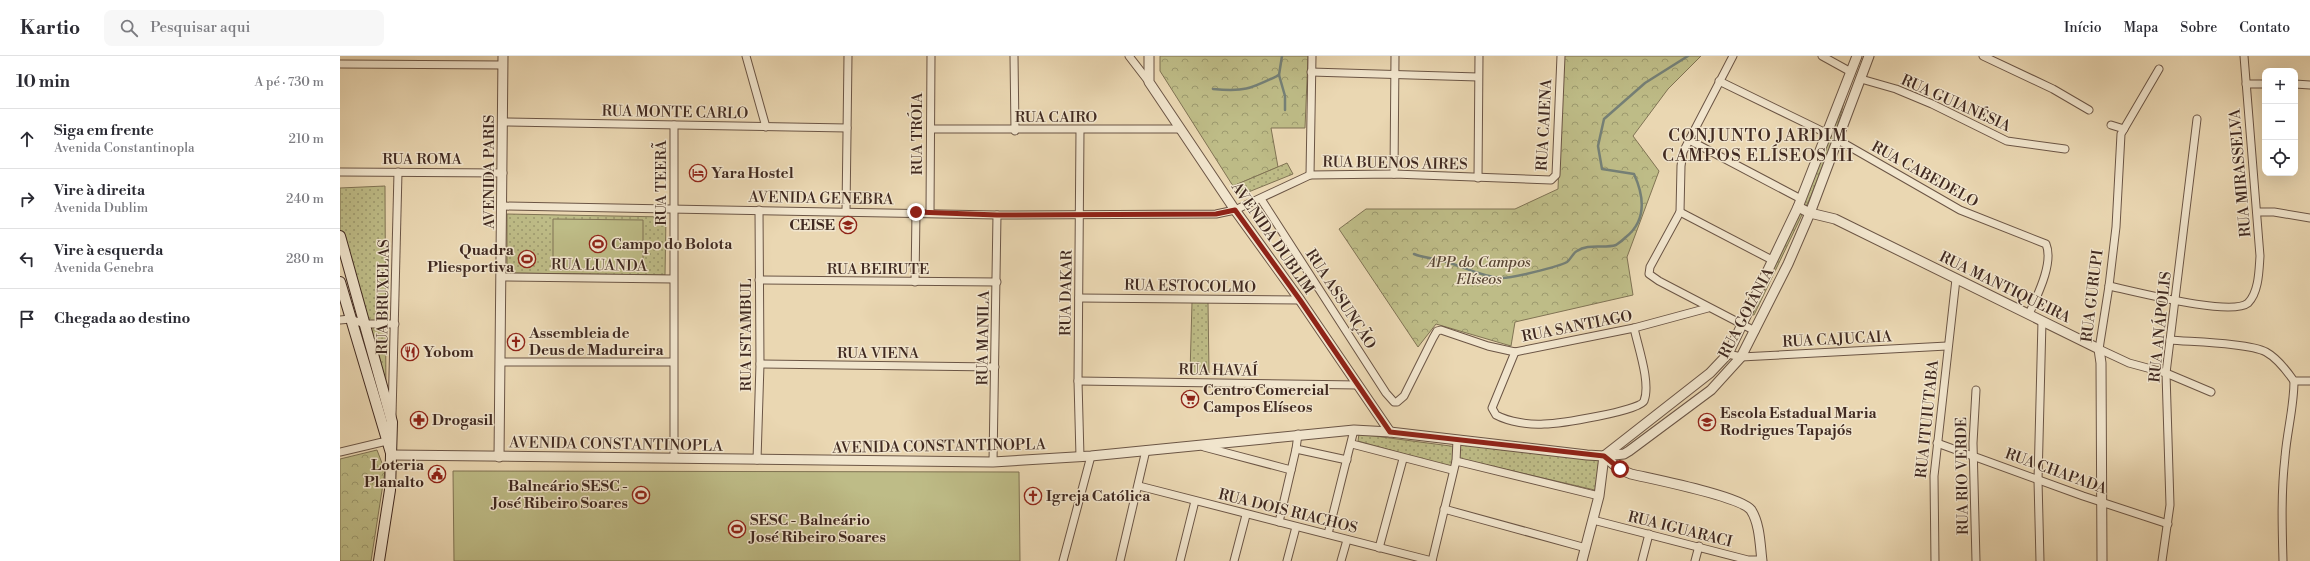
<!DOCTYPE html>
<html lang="pt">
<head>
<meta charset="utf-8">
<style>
	:root { --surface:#fff; --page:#f7f7f7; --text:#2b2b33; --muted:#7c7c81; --line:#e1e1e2 }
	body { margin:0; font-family:"Libre Bodoni",serif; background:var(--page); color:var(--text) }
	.controls { position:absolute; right:12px; top:12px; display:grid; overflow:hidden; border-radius:8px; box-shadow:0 4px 16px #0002 }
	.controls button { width:36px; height:36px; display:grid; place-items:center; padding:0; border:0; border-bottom:1px solid var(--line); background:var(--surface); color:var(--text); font:20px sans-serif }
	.stop { position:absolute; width:12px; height:12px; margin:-9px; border:3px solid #8f2418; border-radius:50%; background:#fff }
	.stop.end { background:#8f2418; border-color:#fff; box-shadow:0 1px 4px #0008 }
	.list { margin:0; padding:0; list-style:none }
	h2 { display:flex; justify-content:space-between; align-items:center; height:52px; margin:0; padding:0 16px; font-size:17px }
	h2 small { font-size:13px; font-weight:400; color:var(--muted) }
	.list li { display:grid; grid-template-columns:26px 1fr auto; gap:12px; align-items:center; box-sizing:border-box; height:60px; padding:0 16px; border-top:1px solid var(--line) }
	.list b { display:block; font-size:15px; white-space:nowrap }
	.list p { margin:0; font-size:13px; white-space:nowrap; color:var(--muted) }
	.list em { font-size:13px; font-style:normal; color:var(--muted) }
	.icon { flex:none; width:22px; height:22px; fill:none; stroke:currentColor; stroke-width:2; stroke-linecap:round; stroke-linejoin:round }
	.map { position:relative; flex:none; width:1970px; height:505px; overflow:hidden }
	header { display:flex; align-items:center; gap:24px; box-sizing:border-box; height:56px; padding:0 20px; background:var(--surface); border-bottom:1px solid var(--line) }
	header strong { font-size:19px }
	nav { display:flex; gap:22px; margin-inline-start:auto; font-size:14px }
	.search { width:280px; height:36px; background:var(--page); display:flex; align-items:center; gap:10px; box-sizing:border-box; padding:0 14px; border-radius:8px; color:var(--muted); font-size:15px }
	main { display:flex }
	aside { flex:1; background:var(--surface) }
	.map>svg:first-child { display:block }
	.forest { fill:url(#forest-crowns); stroke:#807354 }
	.park { fill:url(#park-dots); stroke:#807354 }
	.pitch { fill:#bebc87; stroke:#807354 }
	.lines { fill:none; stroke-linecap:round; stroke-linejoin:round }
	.stream { stroke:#758077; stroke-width:2.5 }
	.minor-casing { stroke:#6b5545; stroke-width:9 }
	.tertiary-casing { stroke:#6b5545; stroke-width:11 }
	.secondary-casing { stroke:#412a21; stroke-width:12 }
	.minor { stroke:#f1e5cd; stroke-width:7 }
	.tertiary { stroke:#f1e5cd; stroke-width:9 }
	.secondary { stroke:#f1e5cd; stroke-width:10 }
	.route { stroke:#8f2418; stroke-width:5 }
	.labels { text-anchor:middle; stroke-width:3; stroke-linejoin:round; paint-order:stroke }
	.street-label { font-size:15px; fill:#412a21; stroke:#f1e5cd }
	.poi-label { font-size:15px; font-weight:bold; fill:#412a21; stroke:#f1e5cd; text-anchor:start }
	.park-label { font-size:15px; font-style:italic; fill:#5a4735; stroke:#f1e5cd }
	.quarter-label { font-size:17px; letter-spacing:1px; fill:#412a21; stroke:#f1e5cd }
</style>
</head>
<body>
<header>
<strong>Kartio</strong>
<div class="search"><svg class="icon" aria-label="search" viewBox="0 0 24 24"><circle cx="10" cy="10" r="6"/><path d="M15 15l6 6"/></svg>Pesquisar aqui</div>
<nav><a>Início</a><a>Mapa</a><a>Sobre</a><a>Contato</a></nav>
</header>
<main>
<aside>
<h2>10 min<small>A pé · 730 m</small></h2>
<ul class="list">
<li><svg class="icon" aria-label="ahead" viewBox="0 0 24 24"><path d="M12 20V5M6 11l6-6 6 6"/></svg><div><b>Siga em frente</b><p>Avenida Constantinopla</p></div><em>210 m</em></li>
<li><svg class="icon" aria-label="right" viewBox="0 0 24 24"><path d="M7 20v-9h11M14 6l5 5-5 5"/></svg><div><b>Vire à direita</b><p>Avenida Dublim</p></div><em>240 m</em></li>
<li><svg class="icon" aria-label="left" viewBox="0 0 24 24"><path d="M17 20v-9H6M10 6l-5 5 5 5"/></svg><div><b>Vire à esquerda</b><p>Avenida Genebra</p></div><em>280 m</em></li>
<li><svg class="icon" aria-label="arrive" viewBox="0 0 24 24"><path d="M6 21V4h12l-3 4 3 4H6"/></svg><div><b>Chegada ao destino</b></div></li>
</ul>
</aside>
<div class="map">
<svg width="1970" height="505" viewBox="0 0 1970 505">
	<defs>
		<pattern id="forest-crowns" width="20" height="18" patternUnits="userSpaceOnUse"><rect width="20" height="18" fill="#bebc87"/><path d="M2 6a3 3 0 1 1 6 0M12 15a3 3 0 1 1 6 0" fill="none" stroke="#9c996e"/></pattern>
		<pattern id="park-dots" width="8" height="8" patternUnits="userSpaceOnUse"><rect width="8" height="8" fill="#bebc87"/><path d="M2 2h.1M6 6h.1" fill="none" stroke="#9c996e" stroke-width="1.8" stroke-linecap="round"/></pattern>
	</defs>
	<rect width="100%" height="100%" fill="#ead7b2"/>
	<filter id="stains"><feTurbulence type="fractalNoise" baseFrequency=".005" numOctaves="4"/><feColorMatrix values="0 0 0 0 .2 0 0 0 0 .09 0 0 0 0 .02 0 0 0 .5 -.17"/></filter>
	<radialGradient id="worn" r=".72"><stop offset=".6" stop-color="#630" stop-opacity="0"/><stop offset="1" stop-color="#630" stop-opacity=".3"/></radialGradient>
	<!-- forest -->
	<g class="forest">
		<polygon points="820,0 968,0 965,72 931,72 938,111 893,130 820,15"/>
		<polygon points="1223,0 1361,0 1328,33 1293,80 1319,115 1287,201 1293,239 1175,266 1171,290 1096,268 1078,291 999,173 1026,153 1175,153 1218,133"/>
		<polygon points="37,394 45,415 31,505 0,505 0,403"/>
	</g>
	<!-- park -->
	<g class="park">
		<polygon points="1515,6 1496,76 1471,140 1414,259 1409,258"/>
		<polygon points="947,107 953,118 901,139 893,130"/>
		<polygon points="45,130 46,352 0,179 0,132"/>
		<polygon points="167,158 326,161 325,219 167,217"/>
		<polygon points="852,246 868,246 869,317 850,318"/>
		<polygon points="1019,378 1118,391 1119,387 1267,405 1259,435 1117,402 1115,412 1018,385"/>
	</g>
	<!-- pitch -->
	<g class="pitch">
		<polygon points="213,163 303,164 303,213 213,213"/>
		<polygon points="113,415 679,416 680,505 114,505"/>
	</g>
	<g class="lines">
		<!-- stream -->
		<g class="stream">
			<polyline points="942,0 939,19 945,40 945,54"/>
			<path d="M873 33C905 36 910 33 939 19"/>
			<path d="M1074 198C1084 202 1093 202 1103 205 1123 210 1141 221 1162 222 1172 222 1218 211 1227 206 1231 203 1233 197 1237 195 1248 187 1264 193 1276 189 1279 187 1283 184 1286 181 1307 164 1304 140 1294 118L1262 113 1258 90 1264 63 1305 27 1348 0"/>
		</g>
		<defs>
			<g id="minor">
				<polyline points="406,0 426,71"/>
				<polyline points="674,0 675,75"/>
				<polyline points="789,0 809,26"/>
				<polyline points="1393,0 1343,96 1341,110 1340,156 1310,211 1309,218 1319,225 1415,275"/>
				<polyline points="1482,0 1511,16"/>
				<polyline points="1643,0 1713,33 1749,54"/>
				<polyline points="0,8 163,9"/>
				<polyline points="1819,13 1781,78 1776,171 1769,230 1759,293 1789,307 1826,317 1871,336"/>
				<polyline points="971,16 1138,21"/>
				<polyline points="1521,23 1556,33 1592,48 1667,85 1725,93"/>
				<polyline points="1379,25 1488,78"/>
				<polyline points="1906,28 1925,28"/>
				<polyline points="1955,28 1970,29"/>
				<polyline points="163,66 507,72"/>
				<polyline points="1771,69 1784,73"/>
				<polyline points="591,73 841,73"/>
				<polyline points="1349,84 1461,143"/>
				<path d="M1498 84 1620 154 1706 188C1714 207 1697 240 1689 258"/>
				<polyline points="0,116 163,117"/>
				<polyline points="1054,118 1055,0"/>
				<polyline points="970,119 972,0"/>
				<polyline points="1138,122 1139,0"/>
				<polyline points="921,143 1046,337 1054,346 1057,346 1064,340 1093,282 1097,275 1101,274 1148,290 1175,296 1294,272 1368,252"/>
				<polyline points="163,150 657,159 876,158 895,154 970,119 1054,118 1211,124 1216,119 1221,0"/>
				<polyline points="506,155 508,0"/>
				<polyline points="1340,156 1432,204"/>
				<polyline points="1917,156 1934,156 1970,162"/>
				<polyline points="590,157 591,0"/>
				<polyline points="162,221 333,223"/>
				<polyline points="419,224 657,226"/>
				<polyline points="575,226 576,156"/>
				<path d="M1769 230C1794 235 1891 261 1908 247 1919 236 1919 214 1920 200L1904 0"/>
				<polyline points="739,242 960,244"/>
				<polyline points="0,264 10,263 25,268 55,268"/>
				<path d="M1830 284C1851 286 1910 287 1926 296 1937 302 1947 315 1954 325H1970"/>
				<path d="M1175 296 1152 352 1156 359C1169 366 1190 369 1204 368 1218 368 1300 355 1304 345 1311 327 1298 291 1294 272"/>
				<polyline points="1388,298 1401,301 1607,290"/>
				<polyline points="161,306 332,306"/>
				<polyline points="420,308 655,311"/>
				<polyline points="738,325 1018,329"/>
				<polyline points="1636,334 1633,387 1636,505"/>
				<polyline points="52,360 58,116"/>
				<polyline points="1597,387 1743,440 1828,468"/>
				<polyline points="1012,388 1112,414"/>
				<polyline points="864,391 951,414"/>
				<polyline points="956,393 1007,404"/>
				<polyline points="0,396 51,384"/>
				<polyline points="740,401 738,325 740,74"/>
				<polyline points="334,402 334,69"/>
				<polyline points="417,404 420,308 419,154"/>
				<polyline points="1116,405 1117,384"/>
				<polyline points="653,406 657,159"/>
				<polyline points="799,430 1092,505"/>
				<polyline points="1104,453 1246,492"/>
				<polyline points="1253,464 1408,504 1422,504"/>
				<polyline points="939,466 956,393 958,378"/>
				<polyline points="988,478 1014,374"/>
				<polyline points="1039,492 1063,403"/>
				<polyline points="723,505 751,400"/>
				<polyline points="780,505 806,394"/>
				<polyline points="840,505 855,445"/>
				<polyline points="894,505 906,459"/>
				<polyline points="947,505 956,471"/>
				<polyline points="1001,505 1007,484"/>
				<polyline points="1092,505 1116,405 1259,440"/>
				<polyline points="1302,505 1309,478"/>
				<polyline points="1355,505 1359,490"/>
				<polyline points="1595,505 1594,420 1616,223"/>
				<polyline points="1700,505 1698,424 1702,265"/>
				<polyline points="1822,505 1830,449 1826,317 1857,63"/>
				<path d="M1943 505C1942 470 1941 436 1945 401 1947 375 1954 351 1954 325"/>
			</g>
			<g id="tertiary">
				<polyline points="809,0 809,26 895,154 960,244 1050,376"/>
				<polyline points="1458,151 1470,157 1495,163 1759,293 1761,307 1762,505"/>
				<polyline points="52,399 653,406 751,400 1014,374 1050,376 1247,399 1264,400 1284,398 1289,395 1371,334 1401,301 1448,208 1470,157 1529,0"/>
				<polyline points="1264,400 1370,317 1388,298 1458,151 1517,0"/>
				<path d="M1264 400 1279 413 1291 418C1312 423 1400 440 1411 454 1420 468 1420 489 1422 505"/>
				<polyline points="159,401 163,0"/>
				<polyline points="1242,505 1259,440 1264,400"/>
			</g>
			<g id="secondary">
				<polyline points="0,180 52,366 50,434 39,505"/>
				<polyline points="0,226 51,397"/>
			</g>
		</defs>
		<!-- minor casing -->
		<use href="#minor" class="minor-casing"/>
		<!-- tertiary casing -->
		<use href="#tertiary" class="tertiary-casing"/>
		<!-- secondary casing -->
		<use href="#secondary" class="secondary-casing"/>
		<!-- minor -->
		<use href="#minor" class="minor"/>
		<!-- tertiary -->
		<use href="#tertiary" class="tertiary"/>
		<!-- secondary -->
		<use href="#secondary" class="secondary"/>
	</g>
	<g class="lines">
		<!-- route -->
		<polyline class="route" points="576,156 657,159 876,158 895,154 960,244 1050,376 1264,400 1280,413"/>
	</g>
	<!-- icons -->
	<defs>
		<symbol id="hotel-ring" viewBox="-11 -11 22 22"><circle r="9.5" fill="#f1e5cd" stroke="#8f2418" stroke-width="1.5"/><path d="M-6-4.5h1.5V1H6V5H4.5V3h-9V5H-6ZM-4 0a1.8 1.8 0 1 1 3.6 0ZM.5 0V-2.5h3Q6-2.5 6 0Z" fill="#8f2418"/></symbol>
		<symbol id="school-ring" viewBox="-11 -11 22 22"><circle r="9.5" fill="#f1e5cd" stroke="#8f2418" stroke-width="1.5"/><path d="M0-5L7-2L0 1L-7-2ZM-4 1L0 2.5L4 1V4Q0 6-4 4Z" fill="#8f2418"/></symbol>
		<symbol id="stadium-ring" viewBox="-11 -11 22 22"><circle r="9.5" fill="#f1e5cd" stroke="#8f2418" stroke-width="1.5"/><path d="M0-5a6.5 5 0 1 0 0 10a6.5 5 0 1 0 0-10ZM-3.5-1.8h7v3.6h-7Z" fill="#8f2418"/></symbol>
		<symbol id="church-ring" viewBox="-11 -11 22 22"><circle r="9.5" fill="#f1e5cd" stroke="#8f2418" stroke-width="1.5"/><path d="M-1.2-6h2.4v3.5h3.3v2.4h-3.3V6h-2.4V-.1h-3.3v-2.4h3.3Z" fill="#8f2418"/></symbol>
		<symbol id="restaurant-ring" viewBox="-11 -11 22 22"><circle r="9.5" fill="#f1e5cd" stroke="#8f2418" stroke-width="1.5"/><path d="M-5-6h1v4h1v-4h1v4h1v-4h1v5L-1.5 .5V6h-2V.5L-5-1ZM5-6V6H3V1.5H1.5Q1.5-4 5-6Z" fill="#8f2418"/></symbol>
		<symbol id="supermarket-ring" viewBox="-11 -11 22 22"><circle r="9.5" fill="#f1e5cd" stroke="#8f2418" stroke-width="1.5"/><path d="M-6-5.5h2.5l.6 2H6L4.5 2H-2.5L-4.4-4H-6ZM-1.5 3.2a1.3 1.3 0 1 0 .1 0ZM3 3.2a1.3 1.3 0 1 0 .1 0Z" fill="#8f2418"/></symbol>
		<symbol id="pharmacy-ring" viewBox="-11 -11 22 22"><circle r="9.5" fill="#f1e5cd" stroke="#8f2418" stroke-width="1.5"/><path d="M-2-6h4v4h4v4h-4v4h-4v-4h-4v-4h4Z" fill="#8f2418"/></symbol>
		<symbol id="civic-ring" viewBox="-11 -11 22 22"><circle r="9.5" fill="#f1e5cd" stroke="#8f2418" stroke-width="1.5"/><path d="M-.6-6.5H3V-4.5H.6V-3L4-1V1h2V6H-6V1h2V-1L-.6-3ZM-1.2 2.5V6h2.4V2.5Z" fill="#8f2418"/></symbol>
	</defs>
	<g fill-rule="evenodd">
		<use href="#hotel-ring" x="348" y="107" width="20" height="20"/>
		<use href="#school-ring" x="498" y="159" width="20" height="20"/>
		<use href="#stadium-ring" x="248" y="178" width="20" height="20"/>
		<use href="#stadium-ring" x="177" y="193" width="20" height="20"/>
		<use href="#church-ring" x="166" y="276" width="20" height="20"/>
		<use href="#restaurant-ring" x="60" y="286" width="20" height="20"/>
		<use href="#supermarket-ring" x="840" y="333" width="20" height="20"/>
		<use href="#pharmacy-ring" x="69" y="354" width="20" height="20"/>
		<use href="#school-ring" x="1357" y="356" width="20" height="20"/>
		<use href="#civic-ring" x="87" y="408" width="20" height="20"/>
		<use href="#stadium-ring" x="291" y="429" width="20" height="20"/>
		<use href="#church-ring" x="683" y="430" width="20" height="20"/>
		<use href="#stadium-ring" x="387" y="463" width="20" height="20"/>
	</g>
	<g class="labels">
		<!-- street labels -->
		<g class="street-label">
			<text transform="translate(1616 47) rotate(24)" y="5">RUA GUIANÉSIA</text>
			<text transform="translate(335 56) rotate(1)" y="5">RUA MONTE CARLO</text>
			<text x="716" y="66">RUA CAIRO</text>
			<text transform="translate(1204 69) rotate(-87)" y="5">RUA CAIENA</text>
			<text transform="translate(577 78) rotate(-90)" y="5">RUA TRÓIA</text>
			<text x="82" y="108">RUA ROMA</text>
			<text transform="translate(1055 107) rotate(1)" y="5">RUA BUENOS AIRES</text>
			<text transform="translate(149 116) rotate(-90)" y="5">AVENIDA PARIS</text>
			<text transform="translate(1900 117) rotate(-95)" y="5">RUA MIRASSELVA</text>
			<text transform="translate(1585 118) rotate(29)" y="5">RUA CABEDELO</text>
			<text transform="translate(321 127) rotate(-90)" y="5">RUA TEERÃ</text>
			<text transform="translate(481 142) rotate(1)" y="5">AVENIDA GENEBRA</text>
			<text transform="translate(933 182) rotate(55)" y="5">AVENIDA DUBLIM</text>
			<text transform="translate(259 209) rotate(1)" y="5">RUA LUANDA</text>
			<text x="538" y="218">RUA BEIRUTE</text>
			<text transform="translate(850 230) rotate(1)" y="5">RUA ESTOCOLMO</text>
			<text transform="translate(1665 231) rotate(26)" y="5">RUA MANTIQUEIRA</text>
			<text transform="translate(726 237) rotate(-89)" y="5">RUA DAKAR</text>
			<text transform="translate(1752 240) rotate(-83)" y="5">RUA GURUPI</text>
			<text transform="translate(43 241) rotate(-89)" y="5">RUA BRUXELAS</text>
			<text transform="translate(1001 243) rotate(57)" y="5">RUA ASSUNÇÃO</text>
			<text transform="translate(1406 257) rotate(-62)" y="5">RUA GOIÂNIA</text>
			<text transform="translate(1237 270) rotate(-11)" y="5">RUA SANTIAGO</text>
			<text transform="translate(1820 271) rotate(-84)" y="5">RUA ANÁPOLIS</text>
			<text transform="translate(406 279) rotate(-90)" y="5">RUA ISTAMBUL</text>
			<text transform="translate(643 282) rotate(-89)" y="5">RUA MANILA</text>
			<text transform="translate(1497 283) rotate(-3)" y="5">RUA CAJUCAIA</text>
			<text x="538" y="302">RUA VIENA</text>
			<text transform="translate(878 314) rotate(1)" y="5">RUA HAVAÍ</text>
			<text transform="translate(1587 363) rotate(-84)" y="5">RUA ITUIUTABA</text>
			<text transform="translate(276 388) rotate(1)" y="5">AVENIDA CONSTANTINOPLA</text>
			<text transform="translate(599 390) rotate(-1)" y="5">AVENIDA CONSTANTINOPLA</text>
			<text transform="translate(1716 415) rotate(20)" y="5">RUA CHAPADA</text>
			<text transform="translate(1622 420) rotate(-91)" y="5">RUA RIO VERDE</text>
			<text transform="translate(948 455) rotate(14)" y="5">RUA DOIS RIACHOS</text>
			<text transform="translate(1340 473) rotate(14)" y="5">RUA IGUARACI</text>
		</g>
		<!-- poi labels -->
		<g class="poi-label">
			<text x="371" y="122">Yara Hostel</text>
			<text x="495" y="174" text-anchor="end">CEISE</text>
			<text x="271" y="193">Campo do Bolota</text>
			<text x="174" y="199" text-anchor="end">Quadra<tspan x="174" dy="17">Pliesportiva</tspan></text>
			<text x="189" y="282">Assembleia de<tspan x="189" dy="17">Deus de Madureira</tspan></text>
			<text x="83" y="301">Yobom</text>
			<text x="863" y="339">Centro Comercial<tspan x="863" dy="17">Campos Elíseos</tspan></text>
			<text x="1380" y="362">Escola Estadual Maria<tspan x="1380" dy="17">Rodrigues Tapajós</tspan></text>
			<text x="92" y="369">Drogasil</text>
			<text x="84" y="414" text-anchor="end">Loteria<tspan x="84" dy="17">Planalto</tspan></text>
			<text x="288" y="435" text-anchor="end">Balneário SESC -<tspan x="288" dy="17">José Ribeiro Soares</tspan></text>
			<text x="706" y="445">Igreja Católica</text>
			<text x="410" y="469">SESC - Balneário<tspan x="410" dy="17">José Ribeiro Soares</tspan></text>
		</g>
		<!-- park labels -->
		<g class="park-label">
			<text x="1139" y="211">APP do Campos<tspan x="1139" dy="17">Elíseos</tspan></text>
		</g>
		<!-- quarter labels -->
		<g class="quarter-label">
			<text x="1418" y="85">CONJUNTO JARDIM<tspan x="1418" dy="20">CAMPOS ELÍSEOS III</tspan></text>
		</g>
	</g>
	<rect width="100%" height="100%" filter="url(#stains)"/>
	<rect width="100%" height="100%" fill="url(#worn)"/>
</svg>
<div class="controls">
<button>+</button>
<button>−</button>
<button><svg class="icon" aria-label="locate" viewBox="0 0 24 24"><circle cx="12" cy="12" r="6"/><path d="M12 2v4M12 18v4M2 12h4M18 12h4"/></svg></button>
</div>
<div class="stop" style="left:1280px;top:413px"></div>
<div class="stop end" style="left:576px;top:156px"></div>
</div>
</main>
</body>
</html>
